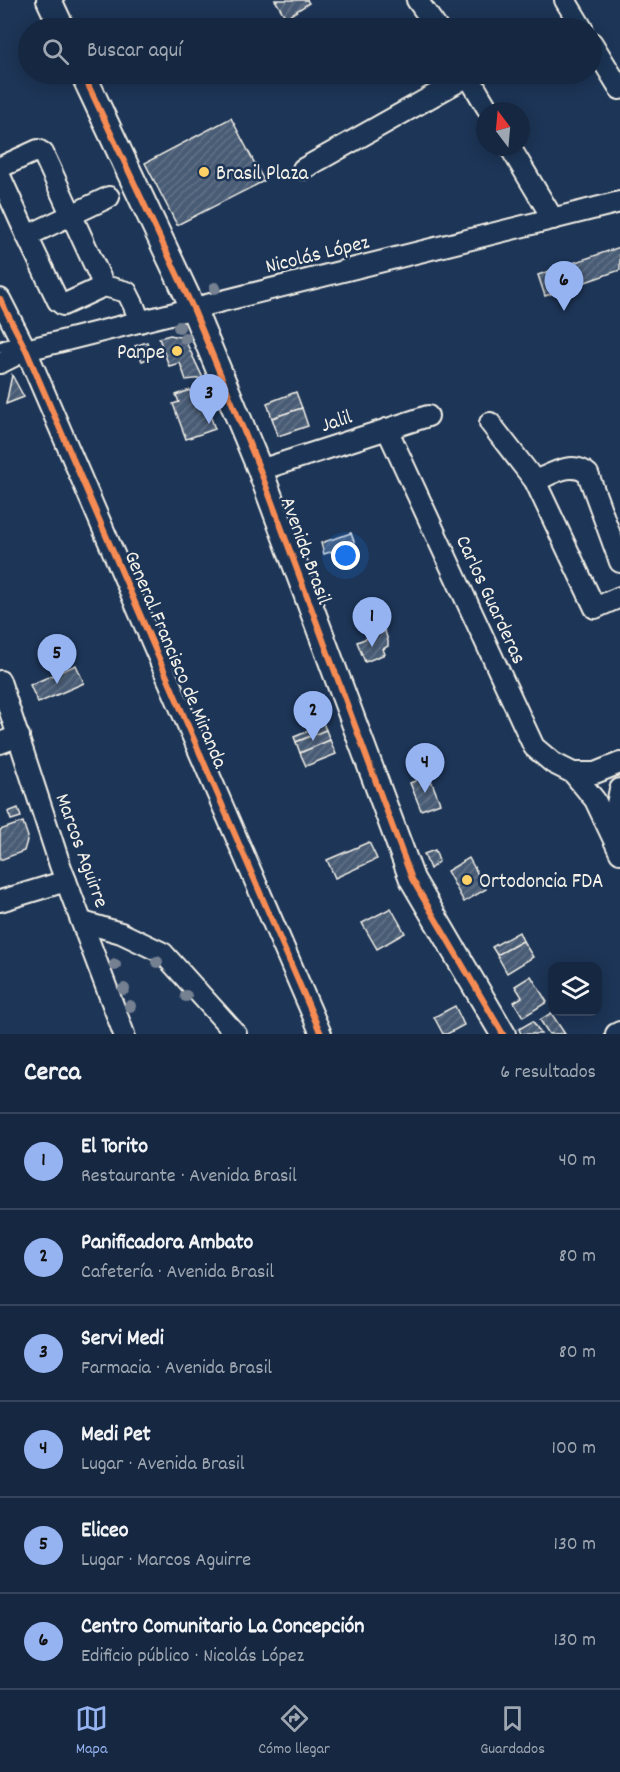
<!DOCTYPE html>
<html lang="es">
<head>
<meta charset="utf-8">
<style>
	:root { --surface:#162841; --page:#23344c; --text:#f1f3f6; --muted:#9ea6b1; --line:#35445a; --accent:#95b2f1 }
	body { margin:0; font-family:Dekko,sans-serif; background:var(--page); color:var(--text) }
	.controls { position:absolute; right:18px; bottom:18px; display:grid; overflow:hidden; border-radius:12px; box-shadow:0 3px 15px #0003 }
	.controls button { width:54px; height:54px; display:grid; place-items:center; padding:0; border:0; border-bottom:2px solid var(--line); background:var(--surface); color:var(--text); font:30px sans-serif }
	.compass { position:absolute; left:476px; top:102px; width:54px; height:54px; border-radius:50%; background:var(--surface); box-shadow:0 3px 15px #0003; rotate:344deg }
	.you { position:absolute; left:346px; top:556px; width:21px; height:21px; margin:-15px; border:4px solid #fff; border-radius:50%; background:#1a73e8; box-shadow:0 0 0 9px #1a73e833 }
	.badge { display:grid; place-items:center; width:39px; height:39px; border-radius:50%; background:var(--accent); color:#111; font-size:20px; font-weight:700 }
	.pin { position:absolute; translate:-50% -50px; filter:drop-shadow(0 2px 3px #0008) }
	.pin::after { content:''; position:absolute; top:32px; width:21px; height:18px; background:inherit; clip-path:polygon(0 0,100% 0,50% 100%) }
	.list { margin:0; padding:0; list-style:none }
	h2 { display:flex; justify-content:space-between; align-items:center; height:78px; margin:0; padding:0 24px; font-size:26px }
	h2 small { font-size:20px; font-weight:400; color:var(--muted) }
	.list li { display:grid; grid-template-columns:39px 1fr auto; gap:18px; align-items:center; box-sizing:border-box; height:96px; padding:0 24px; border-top:2px solid var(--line) }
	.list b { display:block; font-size:22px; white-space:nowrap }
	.list p { margin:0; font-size:20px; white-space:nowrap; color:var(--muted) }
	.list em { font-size:20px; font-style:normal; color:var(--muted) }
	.icon { flex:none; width:33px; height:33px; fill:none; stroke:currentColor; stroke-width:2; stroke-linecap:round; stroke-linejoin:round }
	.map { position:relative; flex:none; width:620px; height:1034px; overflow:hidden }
	.search { position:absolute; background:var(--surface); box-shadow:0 3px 15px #0003; left:18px; right:18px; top:18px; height:66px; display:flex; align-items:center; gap:15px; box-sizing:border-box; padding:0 21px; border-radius:33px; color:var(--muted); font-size:22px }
	.sheet { height:654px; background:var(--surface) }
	nav { display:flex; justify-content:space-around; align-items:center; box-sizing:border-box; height:84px; border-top:2px solid var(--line); background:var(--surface); font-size:16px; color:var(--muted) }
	nav a { display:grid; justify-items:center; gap:3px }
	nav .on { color:var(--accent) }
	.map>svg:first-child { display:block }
	.building { fill:url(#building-hatch); stroke:#f4f1e8; stroke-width:1.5 }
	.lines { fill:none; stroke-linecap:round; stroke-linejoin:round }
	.service-casing { stroke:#f4f1e8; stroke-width:14 }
	.minor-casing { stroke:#f4f1e8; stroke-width:24 }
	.tertiary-casing { stroke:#f4f1e8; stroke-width:28 }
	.service { stroke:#1d3557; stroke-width:9 }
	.minor { stroke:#1d3557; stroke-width:20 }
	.tertiary { stroke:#1d3557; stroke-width:24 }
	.cycleway-casing { stroke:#1d3557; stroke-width:10 }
	.cycleway { stroke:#f68b52; stroke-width:6 }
	.tree { fill:#748191 }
	.poi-dot { fill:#ffd166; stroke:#1d3557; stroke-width:2 }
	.labels { text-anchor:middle; stroke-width:5; stroke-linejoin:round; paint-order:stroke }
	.poi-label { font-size:21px; fill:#f4f1e8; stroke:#1d3557; text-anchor:start }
	.street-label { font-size:21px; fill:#f4f1e8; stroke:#1d3557 }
</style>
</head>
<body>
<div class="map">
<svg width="620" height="1034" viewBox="0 0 620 1034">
	<defs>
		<pattern id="building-hatch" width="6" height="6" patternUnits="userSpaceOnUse" patternTransform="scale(1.5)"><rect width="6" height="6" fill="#485b74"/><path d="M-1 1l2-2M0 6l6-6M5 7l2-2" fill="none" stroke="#637388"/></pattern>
	</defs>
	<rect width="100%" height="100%" fill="#1d3557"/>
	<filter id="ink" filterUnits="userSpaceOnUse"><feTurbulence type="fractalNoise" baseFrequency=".0167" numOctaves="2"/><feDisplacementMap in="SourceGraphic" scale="12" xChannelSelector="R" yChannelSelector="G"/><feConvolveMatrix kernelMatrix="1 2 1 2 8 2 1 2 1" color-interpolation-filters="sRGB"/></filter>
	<g filter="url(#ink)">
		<!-- building -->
		<g class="building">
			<polygon points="275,0 307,0 309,3 286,18"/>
			<polygon points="231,118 264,181 177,225 145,163"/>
			<polygon points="620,247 620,270 545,296 538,275"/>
			<polygon points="170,335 184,338 203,378 186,380 180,363 169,366 159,338"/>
			<polygon points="147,342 153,357 142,361 135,346"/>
			<polygon points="12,375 24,397 6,404"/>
			<polygon points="190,390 192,397 202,393 215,429 186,439 173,404 179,402 176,395"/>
			<polygon points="296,392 302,408 272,418 267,403"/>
			<polygon points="302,408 308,426 278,436 272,418"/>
			<polygon points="351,533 355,544 324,554 321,543"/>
			<polygon points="385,631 388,641 388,646 383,649 385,654 365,662 357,642"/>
			<polygon points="76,665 84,683 38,703 30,685"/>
			<polygon points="321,718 326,730 296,742 294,737 311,730 308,724"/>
			<polygon points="326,730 330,740 300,753 296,742"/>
			<polygon points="330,740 336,754 306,766 300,753"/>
			<polygon points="429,775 440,803 421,810 410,783"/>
			<polygon points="18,808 21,817 11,820 8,812"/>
			<polygon points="23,822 28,837 24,851 0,860 0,830"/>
			<polygon points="369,842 377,859 335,878 327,860"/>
			<polygon points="435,850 439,861 430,869 424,854"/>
			<polygon points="469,858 486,889 464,902 447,871"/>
			<polygon points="391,908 405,933 377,949 362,923"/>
			<polygon points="519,932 523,941 497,955 492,947"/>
			<polygon points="523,941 533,957 507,973 497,955"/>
			<polygon points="531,976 547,1002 523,1017 514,1002 522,997 515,986"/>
			<polygon points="455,1006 464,1025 447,1034 443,1034 434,1017"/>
			<polygon points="551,1013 565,1034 549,1034 540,1020"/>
			<polygon points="533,1021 541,1034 521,1034 519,1029"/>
		</g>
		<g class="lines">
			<defs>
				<polyline id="service" points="0,347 21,340"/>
				<g id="minor">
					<polyline points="417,0 437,28"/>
					<polyline points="565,0 582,28"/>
					<polyline points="592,43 620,89"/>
					<polyline points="467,74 489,111"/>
					<polyline points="510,147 553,219"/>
					<polyline points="303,169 468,76"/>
					<polyline points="0,170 3,166 38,150 43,153 104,286 127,292 134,306 140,322"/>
					<polyline points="0,176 27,236 109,197"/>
					<polyline points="27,236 58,301 63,305 104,286"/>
					<polyline points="0,299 26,350 321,1034"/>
					<polyline points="0,363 26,350 620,202"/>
					<polyline points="490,423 535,481 595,608 620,597"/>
					<polyline points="387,429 534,747 553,763 573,773 595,800 620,853"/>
					<polyline points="260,470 428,416"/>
					<path d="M535 481C552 474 572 460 588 474L620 562"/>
					<polyline points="0,681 60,865 124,1034"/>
					<polyline points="0,743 19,736"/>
					<polyline points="573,773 595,773 620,763"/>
					<polyline points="616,838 613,824 620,789"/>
					<polyline points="0,901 66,881"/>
					<polyline points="83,922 121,933 163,953 236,1034"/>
					<polyline points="616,1034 620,1032"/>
				</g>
				<g id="tertiary">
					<polyline points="49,0 62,28"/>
					<polyline points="83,74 193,308 260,470 412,879 503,1034"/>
				</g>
			</defs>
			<!-- service casing -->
			<use href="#service" class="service-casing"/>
			<!-- minor casing -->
			<use href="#minor" class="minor-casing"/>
			<!-- tertiary casing -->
			<use href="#tertiary" class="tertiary-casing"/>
			<!-- service -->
			<use href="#service" class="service"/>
			<!-- minor -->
			<use href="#minor" class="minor"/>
			<!-- tertiary -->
			<use href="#tertiary" class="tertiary"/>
			<defs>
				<g id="cycleway">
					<polyline points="83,74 193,308 260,470 412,879 503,1034"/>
					<polyline points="0,299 26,350 321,1034"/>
				</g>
			</defs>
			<!-- cycleway casing -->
			<use href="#cycleway" class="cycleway-casing"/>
			<!-- cycleway -->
			<use href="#cycleway" class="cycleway"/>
		</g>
		<!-- trees -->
		<g class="tree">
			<circle cx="215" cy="288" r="6"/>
			<circle cx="179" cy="327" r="6"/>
			<circle cx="185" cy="338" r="6"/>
			<circle cx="157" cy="962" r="6"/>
			<circle cx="115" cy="965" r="6"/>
			<circle cx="124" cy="989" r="6"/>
			<circle cx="186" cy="996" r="6"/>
			<circle cx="130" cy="1006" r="6"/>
		</g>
	</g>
	<!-- markers -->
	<g class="poi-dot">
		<circle cx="204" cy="172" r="6"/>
		<circle cx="177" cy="351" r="6"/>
		<circle cx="467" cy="880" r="6"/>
	</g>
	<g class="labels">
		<!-- poi labels -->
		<g class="poi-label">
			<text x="216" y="179">Brasil Plaza</text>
			<text x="165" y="358" text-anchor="end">Panpe</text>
			<text x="479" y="887">Ortodoncia FDA</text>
		</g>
		<!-- street labels -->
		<g class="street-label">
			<text transform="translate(317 253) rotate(-14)" y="7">Nicolás López</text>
			<text transform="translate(336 420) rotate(-18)" y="7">Jalil</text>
			<text transform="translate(307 550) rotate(70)" y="7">Avenida Brasil</text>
			<text transform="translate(492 599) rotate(65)" y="7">Carlos Guarderas</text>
			<text transform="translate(177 659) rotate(67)" y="7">General Francisco de Miranda</text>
			<text transform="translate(83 850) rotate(70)" y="7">Marcos Aguirre</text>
		</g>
	</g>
</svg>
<div class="controls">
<button><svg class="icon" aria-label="layers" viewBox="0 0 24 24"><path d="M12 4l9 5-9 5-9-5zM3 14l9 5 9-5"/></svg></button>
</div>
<svg class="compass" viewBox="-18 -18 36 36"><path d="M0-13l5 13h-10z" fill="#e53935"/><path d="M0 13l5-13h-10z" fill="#9ea6b1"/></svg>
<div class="you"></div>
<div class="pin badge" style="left:372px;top:647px">1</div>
<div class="pin badge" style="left:313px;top:741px">2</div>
<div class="pin badge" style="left:209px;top:424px">3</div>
<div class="pin badge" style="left:425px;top:793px">4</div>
<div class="pin badge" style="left:57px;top:684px">5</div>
<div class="pin badge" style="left:564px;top:311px">6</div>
<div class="search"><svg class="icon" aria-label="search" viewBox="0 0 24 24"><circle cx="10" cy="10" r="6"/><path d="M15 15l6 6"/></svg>Buscar aquí</div>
</div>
<section class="sheet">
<h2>Cerca<small>6 resultados</small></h2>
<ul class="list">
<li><span class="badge">1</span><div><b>El Torito</b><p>Restaurante · Avenida Brasil</p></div><em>40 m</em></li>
<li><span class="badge">2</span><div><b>Panificadora Ambato</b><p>Cafetería · Avenida Brasil</p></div><em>80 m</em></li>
<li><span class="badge">3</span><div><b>Servi Medi</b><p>Farmacia · Avenida Brasil</p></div><em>80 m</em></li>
<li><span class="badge">4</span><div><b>Medi Pet</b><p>Lugar · Avenida Brasil</p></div><em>100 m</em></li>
<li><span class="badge">5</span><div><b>Eliceo</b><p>Lugar · Marcos Aguirre</p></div><em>130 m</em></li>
<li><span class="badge">6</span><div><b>Centro Comunitario La Concepción</b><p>Edificio público · Nicolás López</p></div><em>130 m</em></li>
</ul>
</section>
<nav>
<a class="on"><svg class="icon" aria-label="map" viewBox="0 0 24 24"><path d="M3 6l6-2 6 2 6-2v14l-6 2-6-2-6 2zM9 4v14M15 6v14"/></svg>Mapa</a>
<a><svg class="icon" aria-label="directions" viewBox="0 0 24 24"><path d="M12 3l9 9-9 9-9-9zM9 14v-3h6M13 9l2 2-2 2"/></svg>Cómo llegar</a>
<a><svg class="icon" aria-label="saved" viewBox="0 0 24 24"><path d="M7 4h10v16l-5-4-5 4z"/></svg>Guardados</a>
</nav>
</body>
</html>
